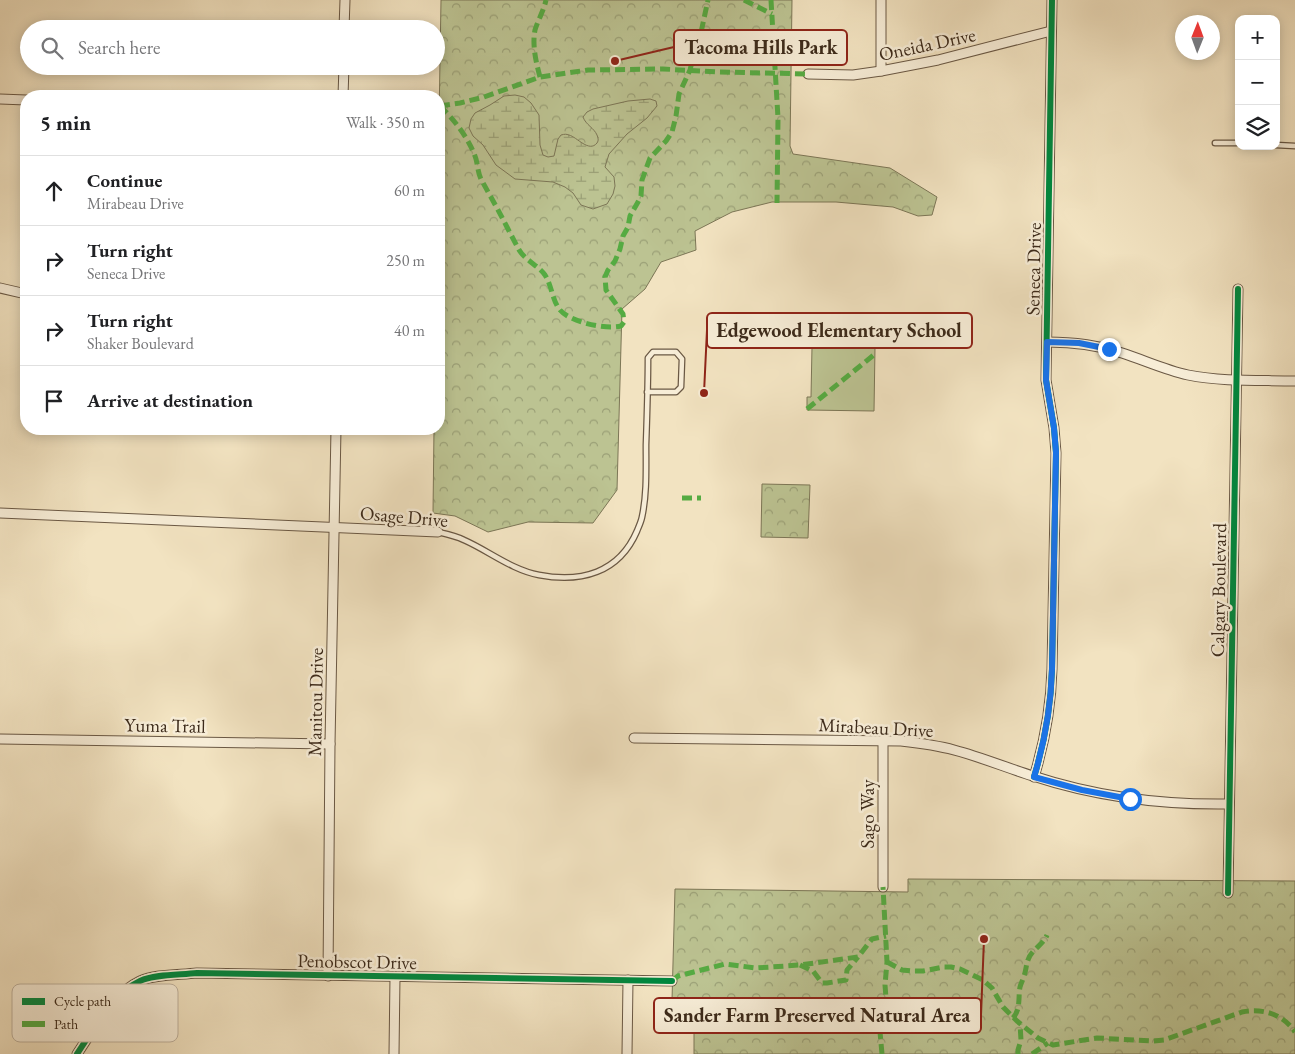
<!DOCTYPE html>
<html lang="en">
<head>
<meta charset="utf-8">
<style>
	:root { --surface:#fff; --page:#f6f6f6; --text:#202124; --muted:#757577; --line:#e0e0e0 }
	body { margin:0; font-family:"EB Garamond",serif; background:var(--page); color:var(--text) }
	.controls { position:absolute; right:15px; top:15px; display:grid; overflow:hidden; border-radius:10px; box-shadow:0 2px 12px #0003 }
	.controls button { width:45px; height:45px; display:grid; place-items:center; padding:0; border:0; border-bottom:1px solid var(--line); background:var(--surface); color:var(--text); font:25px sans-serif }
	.compass { position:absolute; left:1175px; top:15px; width:45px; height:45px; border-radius:50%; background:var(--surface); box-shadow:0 2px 12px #0003; rotate:1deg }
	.stop { position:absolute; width:15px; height:15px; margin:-11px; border:4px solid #1a73e8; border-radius:50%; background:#fff }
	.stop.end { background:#1a73e8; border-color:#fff; box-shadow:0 1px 5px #0008 }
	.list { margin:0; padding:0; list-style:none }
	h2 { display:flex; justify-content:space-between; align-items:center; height:65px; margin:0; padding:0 20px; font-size:21px }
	h2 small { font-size:16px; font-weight:400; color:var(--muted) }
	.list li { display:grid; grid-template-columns:32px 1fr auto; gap:15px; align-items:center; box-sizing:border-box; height:70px; padding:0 20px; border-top:1px solid var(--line) }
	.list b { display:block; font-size:19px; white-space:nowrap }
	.list p { margin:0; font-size:16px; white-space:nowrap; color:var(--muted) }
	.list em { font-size:16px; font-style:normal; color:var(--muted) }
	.icon { flex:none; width:28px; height:28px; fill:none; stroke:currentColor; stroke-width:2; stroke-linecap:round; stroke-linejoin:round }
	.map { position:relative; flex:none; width:1295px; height:1054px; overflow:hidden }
	.search { position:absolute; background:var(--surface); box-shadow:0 2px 12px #0003; left:20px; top:20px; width:425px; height:55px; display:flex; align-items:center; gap:12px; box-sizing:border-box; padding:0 18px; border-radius:28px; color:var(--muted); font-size:19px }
	.panel { position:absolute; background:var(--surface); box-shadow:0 2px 12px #0003; left:20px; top:90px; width:425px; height:345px; border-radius:20px }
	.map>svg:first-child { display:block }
	.forest { fill:url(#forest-crowns); stroke:#7c7656 }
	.wetland { fill:url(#wetland-marsh); stroke:#7c7656 }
	.pitch { fill:#bcc392; stroke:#7c7656 }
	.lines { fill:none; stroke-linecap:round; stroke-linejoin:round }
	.service-casing { stroke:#6a5844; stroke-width:7 }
	.minor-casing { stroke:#6a5844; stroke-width:11 }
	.service { stroke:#f7edd7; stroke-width:4.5 }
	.minor { stroke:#f7edd7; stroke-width:9 }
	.quiet { stroke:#55ab42; stroke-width:5; stroke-dasharray:10 5; stroke-linecap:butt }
	.cycleway-casing { stroke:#f7edd7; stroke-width:9 }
	.cycleway { stroke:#00873e; stroke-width:6 }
	.route { stroke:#1a73e8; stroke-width:6 }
	.labels { text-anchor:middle; stroke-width:5; stroke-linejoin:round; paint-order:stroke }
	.street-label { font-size:19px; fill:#3c2a1a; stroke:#f7edd7 }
	.key { fill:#f7edd7; stroke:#bfb29e; stroke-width:1 }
	.key-label { font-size:14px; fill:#3c2a1a }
	.leader { fill:none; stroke:#8f2418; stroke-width:2 }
	.callout-dot { fill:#8f2418; stroke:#f7edd7; stroke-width:2 }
	.callout { fill:#f7edd7; stroke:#8f2418; stroke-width:2 }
	.callout-label { font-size:20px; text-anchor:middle; font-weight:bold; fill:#3c2a1a }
</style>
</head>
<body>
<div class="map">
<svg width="1295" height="1054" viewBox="0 0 1295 1054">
	<defs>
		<pattern id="forest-crowns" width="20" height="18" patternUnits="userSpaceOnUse" patternTransform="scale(1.25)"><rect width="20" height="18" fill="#bcc392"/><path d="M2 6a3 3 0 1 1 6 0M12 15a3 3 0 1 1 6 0" fill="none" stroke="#9a9f76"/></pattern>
		<pattern id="wetland-marsh" width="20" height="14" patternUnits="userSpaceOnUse" patternTransform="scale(1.25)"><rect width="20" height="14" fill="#bcc392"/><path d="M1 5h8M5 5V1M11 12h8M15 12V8" fill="none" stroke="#9a9f76"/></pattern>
	</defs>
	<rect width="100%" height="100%" fill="#f2e3c1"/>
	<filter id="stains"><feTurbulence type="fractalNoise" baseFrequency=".004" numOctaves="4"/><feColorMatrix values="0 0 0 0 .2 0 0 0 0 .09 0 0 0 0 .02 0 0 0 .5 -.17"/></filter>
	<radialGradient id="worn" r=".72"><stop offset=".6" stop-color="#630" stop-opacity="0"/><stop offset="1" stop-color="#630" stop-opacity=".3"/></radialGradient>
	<!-- forest -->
	<g class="forest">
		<polygon points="441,0 792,0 790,146 793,154 890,168 937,197 932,215 918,216 893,207 836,202 772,202 732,212 695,231 696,250 661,262 645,289 622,309 617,490 593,523 528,522 488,532 455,516 433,513 434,429 439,429 439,121"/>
		<polygon points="762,484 810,485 808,538 761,537"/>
		<polygon points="908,879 1295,881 1295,1054 694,1054 694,1001 672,1000 675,889 908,892"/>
	</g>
	<!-- wetland -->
	<path class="wetland" d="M515 95 524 97 531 103 539 115 540 145 543 155 548 157 554 156 558 139 561 135C565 134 566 134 569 135 577 137 589 153 597 143 599 140 598 138 597 135 594 128 586 125 583 117L587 112 593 109 628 101 650 99 656 101 657 106 647 118 627 134 609 154 605 167 614 177 615 186 613 194 607 204 593 209 581 205 573 193 565 187 553 182 515 179 496 165 483 145 473 136 469 128 471 119 475 113 490 105 504 96Z"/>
	<!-- pitch -->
	<polygon class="pitch" points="812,347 875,348 874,411 807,410 807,397 811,397"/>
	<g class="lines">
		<defs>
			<g id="service">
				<polyline points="1215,143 1239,143"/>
				<polyline points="1276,145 1295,146"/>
				<path d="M438 532C447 534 456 536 464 540 489 551 512 570 539 575 581 583 619 573 637 531 639 526 641 522 642 517 647 494 646 469 646 445 647 416 648 387 648 358L653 352H676L682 359 681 387 676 392H647"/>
			</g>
			<g id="minor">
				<polyline points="344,29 345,0"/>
				<polyline points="881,71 881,0"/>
				<polyline points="808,74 853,75 881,71 938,60 1051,31"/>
				<polyline points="343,96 344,66"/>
				<polyline points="0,99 26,100"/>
				<polyline points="439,106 440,106"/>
				<polyline points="0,288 26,294"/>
				<path d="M1047 342C1073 342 1098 345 1122 353 1144 360 1165 370 1188 375 1223 382 1260 380 1295 381"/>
				<polyline points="0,513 438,532"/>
				<path d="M634 738 901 741C919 743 936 745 954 750 981 757 1007 768 1033 776 1097 797 1163 805 1229 804"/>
				<polyline points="0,739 330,744"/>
				<path d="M1034 777C1045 741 1051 706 1052 669L1056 453 1054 428 1046 380 1052 0"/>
				<polyline points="883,887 883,741"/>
				<polyline points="1228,893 1238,289"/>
				<polyline points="328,976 330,744 336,429"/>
				<path d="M77 1054C94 1029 112 994 140 981 155 974 180 975 197 973L672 981"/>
				<polyline points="394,1054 395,977"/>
				<polyline points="627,1054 628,980"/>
			</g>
		</defs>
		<!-- service casing -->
		<use href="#service" class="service-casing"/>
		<!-- minor casing -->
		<use href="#minor" class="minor-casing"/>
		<!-- service -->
		<use href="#service" class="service"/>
		<!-- minor -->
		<use href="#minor" class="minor"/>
		<!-- quiet -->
		<g class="quiet">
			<polyline points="744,0 772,14"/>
			<polyline points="771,0 778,118 777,203"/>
			<path d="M540 77C536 62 532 45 535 30 538 20 544 10 546 0"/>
			<path d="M440 106C454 119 470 140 476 159 478 167 478 174 482 181 487 190 492 199 497 208 504 221 511 235 518 248 524 260 538 265 545 275 552 286 552 300 560 310 570 322 606 330 621 326L624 322 623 314 606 290 605 277 608 270 615 261 620 249 623 236 628 227 630 216 638 202 641 196 642 180 650 158 666 141 672 132 676 116 679 94 690 70 692 62 699 51 700 37 708 0"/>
			<polyline points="440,106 460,103 484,97 540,77 588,70 663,69 719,72 808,74"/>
			<polyline points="807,409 875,354"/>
			<polyline points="682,498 701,498"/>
			<path d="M887 962 902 970 912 971H923L944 967H951L960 969 983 980 992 988 1003 1007 1017 1021 1038 1038 1053 1045 1097 1038 1153 1041 1164 1040 1242 1012C1263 1008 1283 1014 1295 1032"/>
			<polyline points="800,965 813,971 822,983 827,983 846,980 847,970 858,957"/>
			<polyline points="672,981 678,976 725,964 756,968 800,965 858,957 872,939 886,936"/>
			<path d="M1013 1018C1021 1009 1018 997 1020 987 1021 983 1023 980 1024 976 1026 971 1026 965 1028 960 1031 950 1043 945 1047 935"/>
			<polyline points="882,1054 880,1032 886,998 885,985 887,962 883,887"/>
			<polyline points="1018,1054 1018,1050 1021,1040 1020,1024"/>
			<polyline points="1032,1054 1048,1043"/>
		</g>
		<defs>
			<g id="cycleway">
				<path d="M1034 777C1045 741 1051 706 1052 669L1056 453 1054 428 1046 380 1052 0"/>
				<polyline points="1228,893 1238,289"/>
				<path d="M77 1054C94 1029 112 994 140 981 155 974 180 975 197 973L672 981"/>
			</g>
		</defs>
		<!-- cycleway casing -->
		<use href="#cycleway" class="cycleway-casing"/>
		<!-- cycleway -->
		<use href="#cycleway" class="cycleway"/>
	</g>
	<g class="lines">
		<!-- route -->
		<path class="route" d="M1109 349 1079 343 1047 342 1046 380 1054 428 1056 452 1052 669C1051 706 1045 741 1034 777L1082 790 1130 799"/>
	</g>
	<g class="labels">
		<!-- street labels -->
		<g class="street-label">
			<text transform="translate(927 44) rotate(-12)" y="7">Oneida Drive</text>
			<text transform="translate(1033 269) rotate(-89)" y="7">Seneca Drive</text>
			<text transform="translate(404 516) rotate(5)" y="7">Osage Drive</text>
			<text transform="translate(1218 590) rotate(-89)" y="7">Calgary Boulevard</text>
			<text transform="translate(315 702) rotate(-89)" y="7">Manitou Drive</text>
			<text transform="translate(165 725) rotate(1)" y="7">Yuma Trail</text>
			<text transform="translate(876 727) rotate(3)" y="7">Mirabeau Drive</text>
			<text transform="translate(867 814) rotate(-90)" y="7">Sago Way</text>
			<text transform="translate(357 961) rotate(1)" y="7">Penobscot Drive</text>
		</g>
	</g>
	<!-- legend -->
	<rect x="12" y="984" width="166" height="58" rx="8" class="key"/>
	<rect x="22" y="998" width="23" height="7" fill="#00873e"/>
	<rect x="22" y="1021" width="23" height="6" fill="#55ab42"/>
	<g class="key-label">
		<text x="54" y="1006">Cycle path</text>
		<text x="54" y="1029">Path</text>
	</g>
	<!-- callouts -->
	<path class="leader" d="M615 61L674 47M704 393L707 330M984 939L981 1015"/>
	<g class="callout-dot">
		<circle cx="615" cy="61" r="5"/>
		<circle cx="704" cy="393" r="5"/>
		<circle cx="984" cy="939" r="5"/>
	</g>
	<g class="callout">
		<rect x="674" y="30" width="173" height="35" rx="5"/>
		<rect x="707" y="313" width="265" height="35" rx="5"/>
		<rect x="654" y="998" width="327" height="35" rx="5"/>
	</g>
	<g class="callout-label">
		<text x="761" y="54">Tacoma Hills Park</text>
		<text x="839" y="337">Edgewood Elementary School</text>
		<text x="817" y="1022">Sander Farm Preserved Natural Area</text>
	</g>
	<rect width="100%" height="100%" filter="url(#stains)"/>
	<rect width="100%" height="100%" fill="url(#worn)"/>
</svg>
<div class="controls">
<button>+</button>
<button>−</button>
<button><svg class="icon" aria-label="layers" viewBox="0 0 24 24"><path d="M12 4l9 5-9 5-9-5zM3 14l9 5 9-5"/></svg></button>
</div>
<svg class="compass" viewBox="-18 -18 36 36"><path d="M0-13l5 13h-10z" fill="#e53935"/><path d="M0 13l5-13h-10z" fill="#757577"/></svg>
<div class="stop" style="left:1130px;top:799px"></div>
<div class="stop end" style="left:1109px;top:349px"></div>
<div class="search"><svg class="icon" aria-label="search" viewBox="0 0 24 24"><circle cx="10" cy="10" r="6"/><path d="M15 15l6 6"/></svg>Search here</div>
<section class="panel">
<h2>5 min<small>Walk · 350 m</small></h2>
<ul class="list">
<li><svg class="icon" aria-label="ahead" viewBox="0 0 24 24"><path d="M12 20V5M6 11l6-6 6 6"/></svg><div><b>Continue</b><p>Mirabeau Drive</p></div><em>60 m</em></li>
<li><svg class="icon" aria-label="right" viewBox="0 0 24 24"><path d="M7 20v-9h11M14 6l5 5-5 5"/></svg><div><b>Turn right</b><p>Seneca Drive</p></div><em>250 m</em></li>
<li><svg class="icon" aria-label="right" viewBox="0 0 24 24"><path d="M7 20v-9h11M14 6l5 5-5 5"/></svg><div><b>Turn right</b><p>Shaker Boulevard</p></div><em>40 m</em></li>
<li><svg class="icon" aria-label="arrive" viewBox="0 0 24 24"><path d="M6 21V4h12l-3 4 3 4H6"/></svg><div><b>Arrive at destination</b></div></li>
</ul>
</section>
</div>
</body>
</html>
